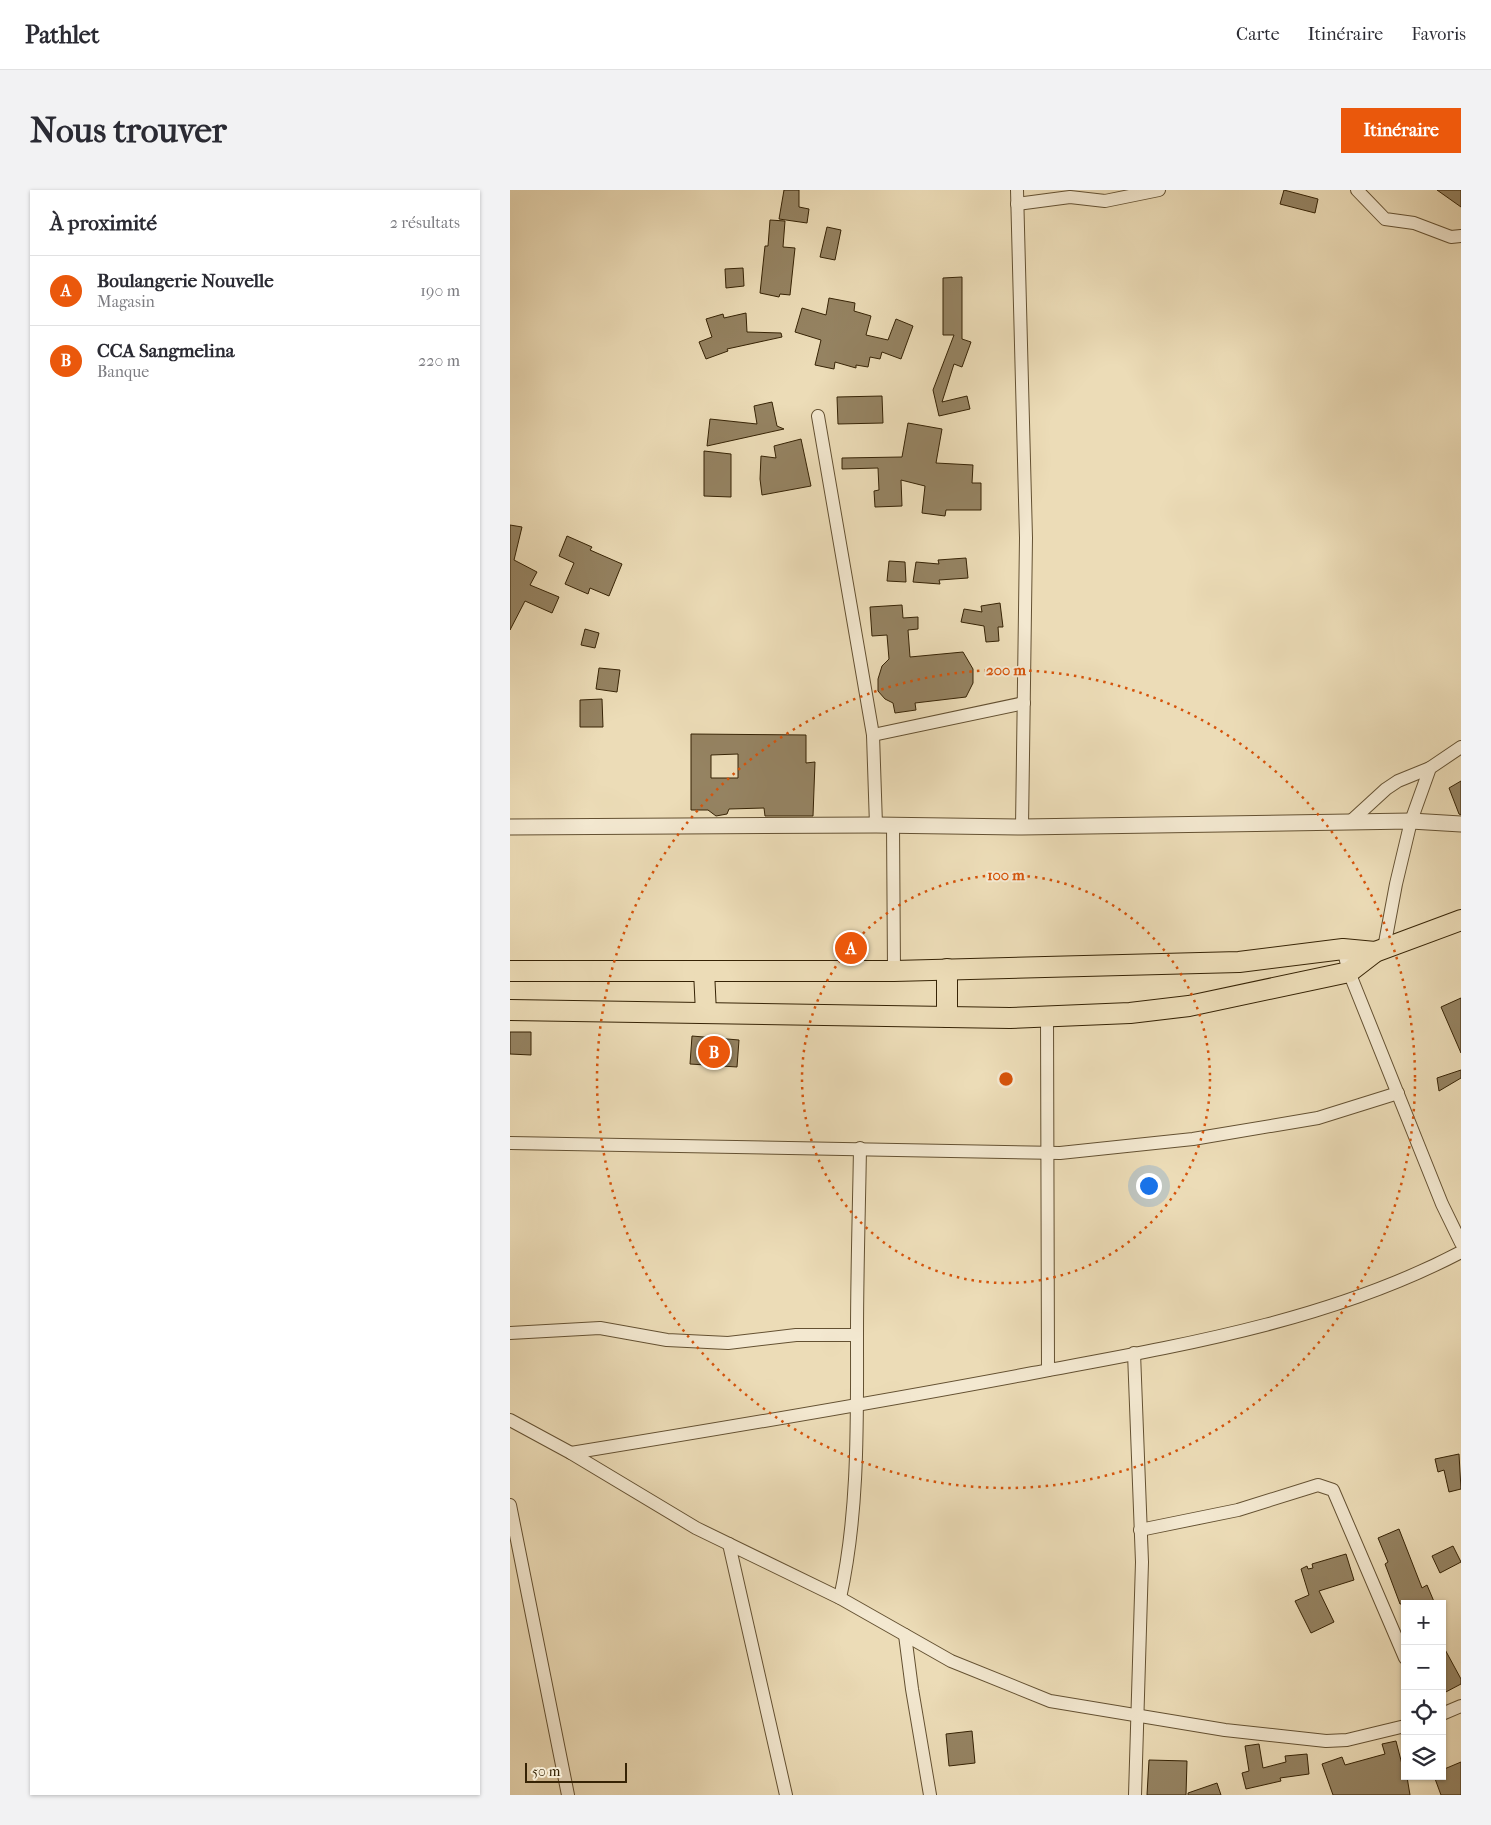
<!DOCTYPE html>
<html lang="fr">
<head>
<meta charset="utf-8">
<style>
	:root { --surface:#fff; --page:#f2f2f3; --text:#2b2b33; --muted:#7c7c81; --line:#e1e1e2; --accent:#ea580c }
	body { margin:0; font-family:"IM FELL French Canon",serif; background:var(--page); color:var(--text) }
	.controls { position:absolute; right:15px; bottom:15px; display:grid; overflow:hidden; border-radius:0px; box-shadow:0 1px 4px #0004 }
	.controls button { width:45px; height:45px; display:grid; place-items:center; padding:0; border:0; border-bottom:1px solid var(--line); background:var(--surface); color:var(--text); font:25px sans-serif }
	.scale { position:absolute; left:15px; bottom:12px; width:102px; box-sizing:border-box; padding-left:5px; border:2px solid #362305; border-top:0; font-size:14px; line-height:18px; white-space:nowrap; color:#362305; -webkit-text-stroke:4px #f3e8d0; paint-order:stroke }
	.you { position:absolute; left:638px; top:995px; width:18px; height:18px; margin:-12px; border:4px solid #fff; border-radius:50%; background:#1a73e8; box-shadow:0 0 0 8px #1a73e833 }
	.badge { display:grid; place-items:center; width:32px; height:32px; border-radius:50%; background:var(--accent); color:#fff; font-size:16px; font-weight:700 }
	.pin { position:absolute; translate:-50% -50%; border:2px solid #fff; box-shadow:0 1px 5px #0006 }
	.list { margin:0; padding:0; list-style:none }
	h2 { display:flex; justify-content:space-between; align-items:center; height:65px; margin:0; padding:0 20px; font-size:21px }
	h2 small { font-size:16px; font-weight:400; color:var(--muted) }
	.list li { display:grid; grid-template-columns:32px 1fr auto; gap:15px; align-items:center; box-sizing:border-box; height:70px; padding:0 20px; border-top:1px solid var(--line) }
	.list b { display:block; font-size:19px; white-space:nowrap }
	.list p { margin:0; font-size:16px; white-space:nowrap; color:var(--muted) }
	.list em { font-size:16px; font-style:normal; color:var(--muted) }
	.icon { flex:none; width:28px; height:28px; fill:none; stroke:currentColor; stroke-width:2; stroke-linecap:round; stroke-linejoin:round }
	.map { position:relative; flex:none; width:951px; height:1605px; overflow:hidden; border-radius:0px }
	header { display:flex; align-items:center; gap:30px; box-sizing:border-box; height:70px; padding:0 25px; background:var(--surface); border-bottom:1px solid var(--line) }
	header strong { font-size:24px }
	nav { display:flex; gap:28px; margin-inline-start:auto; font-size:18px }
	.intro { display:flex; align-items:center; justify-content:space-between; box-sizing:border-box; height:120px; padding:0 30px }
	h1 { margin:0; font-size:35px }
	.button { padding:12px 22px; border-radius:0px; background:var(--accent); color:#fff; font-size:18px; font-weight:700 }
	main { display:flex; gap:30px; padding:0 30px }
	aside { flex:1; background:var(--surface); border-radius:0px; box-shadow:0 1px 4px #0004 }
	.map>svg:first-child { display:block }
	.building { fill:#958362; stroke:#362305; fill-rule:evenodd }
	.lines { fill:none; stroke-linecap:round; stroke-linejoin:round }
	.minor-casing { stroke:#645132; stroke-width:14 }
	.tertiary-casing { stroke:#645132; stroke-width:17 }
	.trunk-casing { stroke:#362305; stroke-width:22 }
	.minor { stroke:#f3e8d0; stroke-width:12 }
	.tertiary { stroke:#f3e8d0; stroke-width:15 }
	.trunk { stroke:#ecdcb7; stroke-width:20 }
	.ring { fill:none; stroke:#d6540b; stroke-width:2.5; stroke-dasharray:2.5 5 }
	.centre { fill:#d6540b; stroke:#f3e8d0; stroke-width:2.5 }
	.ring-label { font-size:15px; text-anchor:middle; font-weight:bold; fill:#d6540b; stroke:#f3e8d0; stroke-width:4; stroke-linejoin:round; paint-order:stroke }
</style>
</head>
<body>
<header>
<strong>Pathlet</strong>
<nav><a>Carte</a><a>Itinéraire</a><a>Favoris</a></nav>
</header>
<div class="intro"><h1>Nous trouver</h1><a class="button">Itinéraire</a></div>
<main>
<aside>
<h2>À proximité<small>2 résultats</small></h2>
<ul class="list">
<li><span class="badge">A</span><div><b>Boulangerie Nouvelle</b><p>Magasin</p></div><em>190 m</em></li>
<li><span class="badge">B</span><div><b>CCA Sangmelina</b><p>Banque</p></div><em>220 m</em></li>
</ul>
</aside>
<div class="map">
<svg width="951" height="1605" viewBox="0 0 951 1605">
	<rect width="100%" height="100%" fill="#ecdcb7"/>
	<filter id="stains"><feTurbulence type="fractalNoise" baseFrequency=".004" numOctaves="4"/><feColorMatrix values="0 0 0 0 .2 0 0 0 0 .09 0 0 0 0 .02 0 0 0 .5 -.17"/></filter>
	<radialGradient id="worn" r=".72"><stop offset=".6" stop-color="#630" stop-opacity="0"/><stop offset="1" stop-color="#630" stop-opacity=".3"/></radialGradient>
	<!-- building -->
	<g class="building">
		<polygon points="274,0 289,0 289,17 299,19 297,33 269,29"/>
		<polygon points="774,0 808,9 805,23 770,14"/>
		<polygon points="927,0 951,0 951,17"/>
		<polygon points="260,30 275,31 273,57 285,58 280,105 270,104 269,107 250,103 255,56 258,56"/>
		<polygon points="317,37 331,40 325,70 310,67"/>
		<polygon points="233,78 234,96 216,98 215,79"/>
		<polygon points="452,87 452,149 461,152 452,177 444,174 432,212 457,206 460,219 429,226 423,200 444,145 433,145 433,88"/>
		<polygon points="319,108 345,113 344,121 361,126 356,145 378,150 386,129 403,136 391,169 372,162 370,169 360,167 358,177 346,175 346,178 325,172 324,179 305,175 311,150 285,142 292,118 316,125"/>
		<polygon points="236,123 237,142 271,143 272,147 217,159 218,161 196,169 189,152 202,147 196,129 213,124 214,128"/>
		<polygon points="372,206 373,233 328,234 327,207"/>
		<polygon points="262,212 267,236 274,239 197,256 200,229 247,234 244,216"/>
		<polygon points="398,233 432,239 426,273 463,275 462,293 471,293 471,320 436,320 435,326 412,323 415,296 391,290 392,316 365,317 364,301 369,300 368,278 332,279 332,268 392,267"/>
		<polygon points="291,249 301,296 252,305 250,289 251,266 266,268 264,256"/>
		<polygon points="194,261 221,264 221,307 194,306"/>
		<polygon points="0,335 12,337 4,370 27,382 20,395 49,407 42,423 15,411 0,440"/>
		<polygon points="57,346 82,357 80,360 112,374 99,406 80,398 78,404 55,394 64,373 49,366"/>
		<polygon points="456,368 458,388 429,390 430,394 403,392 406,372 429,374 428,370"/>
		<polygon points="379,371 395,372 396,392 377,391"/>
		<polygon points="490,413 493,437 488,437 489,451 476,452 474,436 451,432 454,419 472,422 471,416"/>
		<polygon points="392,415 393,428 408,427 408,439 398,440 400,467 453,462 463,479 463,493 456,507 405,513 406,520 385,523 383,513 375,509 368,501 368,489 372,476 379,469 377,445 362,446 360,417"/>
		<polygon points="75,439 89,443 85,458 71,455"/>
		<polygon points="89,478 110,480 107,502 86,499"/>
		<polygon points="92,509 93,537 70,537 70,510"/>
		<path d="M181 544 296 545V573L305 572 303 626H255L254 618 219 619 217 624 206 626 198 620H181ZM228 564V588H201V565Z"/>
		<polygon points="951,591 951,625 949,624 939,598"/>
		<rect x="329" y="751" width="25" height="14"/>
		<polygon points="951,808 951,863 931,817"/>
		<polygon points="0,842 21,842 21,865 0,864"/>
		<polygon points="182,846 229,850 227,877 180,874"/>
		<polygon points="951,880 951,888 929,901 927,888"/>
		<polygon points="949,1264 951,1299 939,1302 934,1280 928,1282 925,1269"/>
		<polygon points="889,1339 912,1398 917,1395 925,1414 890,1414 875,1374 878,1372 868,1348"/>
		<polygon points="943,1356 951,1372 930,1383 922,1366"/>
		<polygon points="836,1364 844,1390 809,1401 824,1432 801,1443 785,1411 799,1405 791,1379 797,1376 798,1379 803,1378 802,1374"/>
		<polygon points="932,1454 951,1489 951,1494 932,1504"/>
		<polygon points="462,1541 465,1573 439,1576 436,1544"/>
		<polygon points="886,1551 895,1586 897,1587 900,1605 823,1605 812,1574 832,1567 835,1575 875,1564 872,1554"/>
		<polygon points="749,1554 753,1578 776,1572 775,1566 797,1564 799,1584 770,1588 771,1591 736,1599 732,1583 739,1581 735,1556"/>
		<polygon points="639,1570 677,1571 676,1605 637,1605"/>
		<polygon points="951,1572 951,1605 931,1605 924,1586 932,1586 932,1580"/>
		<polygon points="707,1593 711,1605 678,1605 678,1603"/>
	</g>
	<g class="lines">
		<defs>
			<g id="minor">
				<polyline points="507,0 516,348 512,637"/>
				<polyline points="847,0 875,29 904,33 941,47 951,46"/>
				<polyline points="507,14 560,7 595,11 649,0"/>
				<polyline points="308,226 363,545 366,635"/>
				<polyline points="363,545 514,513"/>
				<polyline points="840,632 876,599 888,591 920,578"/>
				<polyline points="383,635 384,781"/>
				<polyline points="874,758 886,694 901,631 920,578 951,557"/>
				<polyline points="833,759 839,782 932,1014 951,1053"/>
				<polyline points="537,826 538,1180"/>
				<polyline points="0,953 550,963 683,949 808,928 888,903"/>
				<polyline points="0,1143 90,1138 157,1150 218,1153 286,1145 347,1145"/>
				<polyline points="624,1163 632,1372 625,1605"/>
				<polyline points="0,1230 61,1263 186,1338 330,1408 441,1471 540,1511 715,1540 816,1551 837,1550 895,1536"/>
				<path d="M61 1263C215 1238 369 1212 523 1183 668 1156 820 1131 951 1062"/>
				<polyline points="0,1315 58,1605"/>
				<polyline points="630,1340 728,1320 808,1295 823,1300 895,1468"/>
				<polyline points="219,1354 276,1605"/>
				<path d="M330 1408C349 1322 347 1231 347 1144 347 1082 349 1020 350 958"/>
				<polyline points="395,1445 402,1499 420,1605"/>
				<polyline points="932,1524 951,1516"/>
			</g>
			<polyline id="tertiary" points="0,637 366,635 512,637 901,631 951,634"/>
			<g id="trunk">
				<polyline points="0,781 384,781 729,772 833,759 865,762"/>
				<polyline points="194,781 196,823"/>
				<polyline points="0,820 500,828 620,823 679,816 839,782 865,762 951,730"/>
				<polyline points="437,827 437,779"/>
			</g>
		</defs>
		<!-- minor casing -->
		<use href="#minor" class="minor-casing"/>
		<!-- tertiary casing -->
		<use href="#tertiary" class="tertiary-casing"/>
		<!-- trunk casing -->
		<use href="#trunk" class="trunk-casing"/>
		<!-- minor -->
		<use href="#minor" class="minor"/>
		<!-- tertiary -->
		<use href="#tertiary" class="tertiary"/>
		<!-- trunk -->
		<use href="#trunk" class="trunk"/>
	</g>
	<!-- distance rings -->
	<g class="ring">
		<circle cx="496" cy="889" r="204"/>
		<circle cx="496" cy="889" r="409"/>
	</g>
	<circle cx="496" cy="889" r="8" class="centre"/>
	<g class="ring-label">
		<text x="496" y="485">200 m</text>
		<text x="496" y="690">100 m</text>
	</g>
	<rect width="100%" height="100%" filter="url(#stains)"/>
	<rect width="100%" height="100%" fill="url(#worn)"/>
</svg>
<div class="controls">
<button>+</button>
<button>−</button>
<button><svg class="icon" aria-label="locate" viewBox="0 0 24 24"><circle cx="12" cy="12" r="6"/><path d="M12 2v4M12 18v4M2 12h4M18 12h4"/></svg></button>
<button><svg class="icon" aria-label="layers" viewBox="0 0 24 24"><path d="M12 4l9 5-9 5-9-5zM3 14l9 5 9-5"/></svg></button>
</div>
<div class="scale">50 m</div>
<div class="you"></div>
<div class="pin badge" style="left:341px;top:758px">A</div>
<div class="pin badge" style="left:204px;top:862px">B</div>
</div>
</main>
</body>
</html>
